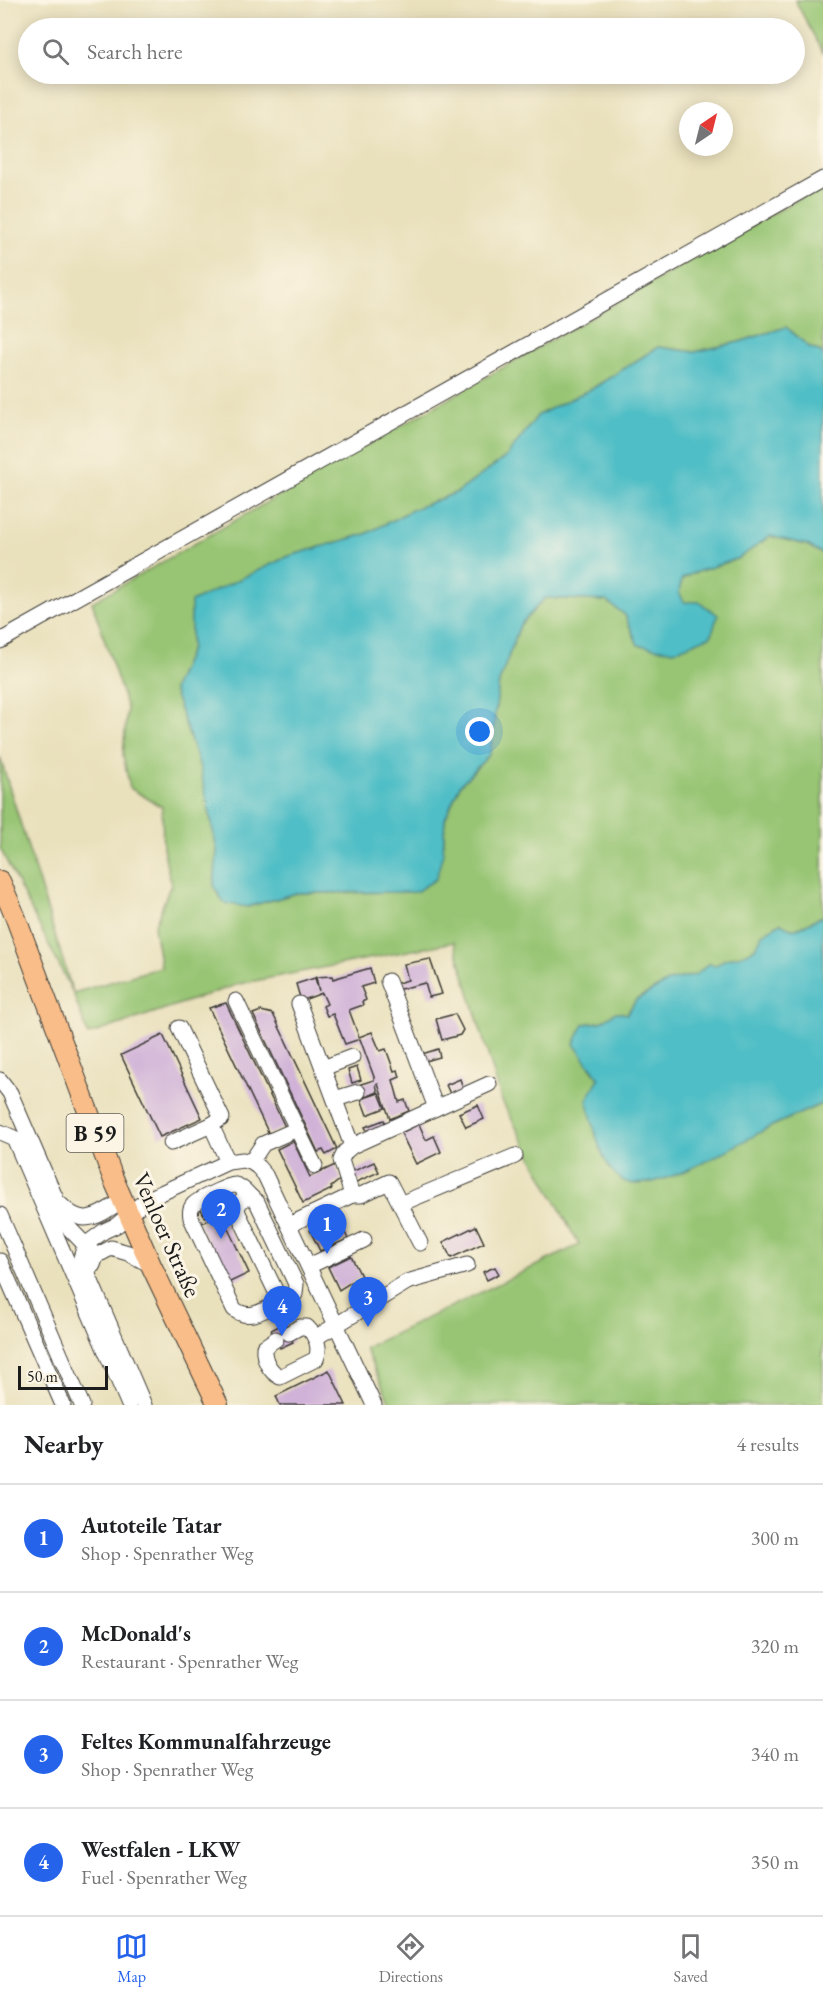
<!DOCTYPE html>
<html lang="en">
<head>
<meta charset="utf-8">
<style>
	:root { --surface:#fff; --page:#f6f6f6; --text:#202124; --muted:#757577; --line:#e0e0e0; --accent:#2563eb }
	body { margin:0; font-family:"EB Garamond",serif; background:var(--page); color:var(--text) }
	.compass { position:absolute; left:679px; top:102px; width:54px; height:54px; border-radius:50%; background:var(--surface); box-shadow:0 3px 15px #0003; rotate:35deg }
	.scale { position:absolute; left:18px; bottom:15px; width:90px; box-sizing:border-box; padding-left:6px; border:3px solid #1c1c1c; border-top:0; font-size:16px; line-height:21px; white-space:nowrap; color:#1c1c1c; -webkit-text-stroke:4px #fcf5e5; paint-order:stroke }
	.you { position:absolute; left:480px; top:732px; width:21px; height:21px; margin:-15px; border:4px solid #fff; border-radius:50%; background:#1a73e8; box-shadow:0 0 0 9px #1a73e833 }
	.badge { display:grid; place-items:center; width:39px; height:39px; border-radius:50%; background:var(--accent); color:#fff; font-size:20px; font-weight:700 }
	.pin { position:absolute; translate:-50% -50px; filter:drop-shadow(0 2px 3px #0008) }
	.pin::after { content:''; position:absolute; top:32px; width:21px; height:18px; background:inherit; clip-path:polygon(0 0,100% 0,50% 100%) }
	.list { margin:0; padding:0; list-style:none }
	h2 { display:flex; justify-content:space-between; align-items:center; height:78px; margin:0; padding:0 24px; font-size:26px }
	h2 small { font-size:20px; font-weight:400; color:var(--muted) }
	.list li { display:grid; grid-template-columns:39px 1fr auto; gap:18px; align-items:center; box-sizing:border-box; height:108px; padding:0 24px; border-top:2px solid var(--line) }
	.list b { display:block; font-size:22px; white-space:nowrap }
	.list p { margin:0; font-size:20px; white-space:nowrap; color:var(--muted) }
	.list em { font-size:20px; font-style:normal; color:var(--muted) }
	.icon { flex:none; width:33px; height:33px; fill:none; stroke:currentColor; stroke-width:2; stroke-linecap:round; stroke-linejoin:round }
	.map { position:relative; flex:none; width:823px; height:1405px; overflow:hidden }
	.search { position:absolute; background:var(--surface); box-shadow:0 3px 15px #0003; left:18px; right:18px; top:18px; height:66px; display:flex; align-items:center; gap:15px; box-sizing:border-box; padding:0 21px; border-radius:33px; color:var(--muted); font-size:22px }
	.sheet { height:510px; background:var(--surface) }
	nav { display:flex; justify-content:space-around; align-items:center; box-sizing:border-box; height:84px; border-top:2px solid var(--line); background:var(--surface); font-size:16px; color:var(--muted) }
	nav a { display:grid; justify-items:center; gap:3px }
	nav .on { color:var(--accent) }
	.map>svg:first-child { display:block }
	.green { fill:#97c573; stroke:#5a7048; stroke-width:1.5 }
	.water { fill:#50bec6; stroke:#366d71; stroke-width:1.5 }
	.building { fill:#d0b2d8 }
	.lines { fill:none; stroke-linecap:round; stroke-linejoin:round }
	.minor-casing { stroke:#3b3934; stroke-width:17 }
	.major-casing { stroke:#3b3934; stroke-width:22 }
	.minor { stroke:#fff; stroke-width:15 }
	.major { stroke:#f8bd88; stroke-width:20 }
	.labels { text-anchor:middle; stroke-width:6; stroke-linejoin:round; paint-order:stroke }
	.shield { fill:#fcf5e5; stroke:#5f5d58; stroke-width:1.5 }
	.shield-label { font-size:22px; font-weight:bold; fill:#1c1c1c }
	.street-label { font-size:24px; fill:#1c1c1c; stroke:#fcf5e5 }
</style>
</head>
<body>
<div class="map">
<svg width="823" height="1405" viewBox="0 0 823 1405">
	<rect width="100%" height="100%" fill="#fcf5e5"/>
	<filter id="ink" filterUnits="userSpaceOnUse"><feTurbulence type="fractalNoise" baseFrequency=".0167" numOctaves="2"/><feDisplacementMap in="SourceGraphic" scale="12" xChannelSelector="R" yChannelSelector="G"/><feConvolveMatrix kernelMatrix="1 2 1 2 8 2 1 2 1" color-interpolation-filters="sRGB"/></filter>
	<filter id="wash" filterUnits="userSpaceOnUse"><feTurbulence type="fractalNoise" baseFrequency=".008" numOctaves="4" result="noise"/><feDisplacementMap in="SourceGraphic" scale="24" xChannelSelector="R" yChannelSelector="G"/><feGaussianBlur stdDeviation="1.35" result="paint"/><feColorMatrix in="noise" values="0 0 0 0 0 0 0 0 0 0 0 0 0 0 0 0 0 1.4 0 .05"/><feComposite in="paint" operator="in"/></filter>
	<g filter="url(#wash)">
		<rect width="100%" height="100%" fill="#e9e0bc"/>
		<!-- green -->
		<g class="green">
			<polygon points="795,0 819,0 823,7 823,53"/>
			<path d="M823 185V353L809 347 786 327 739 342 695 352 658 347 595 387 538 415 507 456 458 492 414 509 366 534 289 556 192 602 191 648 173 689 200 767 217 850 214 887 247 907 297 893 415 892 443 853 445 819 460 785 490 754 499 682 520 625 545 598 606 601 625 615 638 645 684 603 679 592 682 579 691 574 739 558 770 536 807 545 823 554V916L794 930 780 923 763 934C753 963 730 951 717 965L709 964 695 975 669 981 636 1000 627 1014 616 1012 601 1022 584 1024 590 1067 599 1078 772 1126 823 1103V1405H391L365 1348 579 1245 502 1101 454 942 239 984 88 1035 73 993 0 848V757L73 993 161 967 154 927 171 884 163 848 162 807 130 788 123 756 127 708 92 602Z"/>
		</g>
		<!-- water -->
		<g class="water">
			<polygon points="786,327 809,347 823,353 823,554 807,545 770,536 739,558 691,574 682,579 679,592 684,602 699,602 718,615 711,636 674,651 638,645 625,615 606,601 545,598 520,625 499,682 490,754 460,785 445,819 443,853 436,879 416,892 297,893 247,907 224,903 214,887 217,850 200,767 173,689 191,648 191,602 289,556 366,534 414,509 458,492 507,456 538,415 595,387 658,347 695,352 739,342"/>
			<path d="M823 916V1103C806 1111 789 1118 772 1126 743 1140 655 1197 624 1181 600 1169 594 1125 587 1100L599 1078 574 1044 584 1024 601 1022 616 1012 627 1014 636 1000 669 981 695 975 709 964 717 965C730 951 754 963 762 934L781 923 794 930Z"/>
		</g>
		<g id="blocks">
			<!-- building -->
			<g class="building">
				<polygon points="430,959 442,994 429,997 425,983 396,990 394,984 408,980 404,964"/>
				<polygon points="370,968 374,983 361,987 366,1000 362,1002 363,1005 349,1010 359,1037 372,1032 380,1051 386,1049 394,1071 398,1070 400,1077 393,1080 399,1102 405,1100 409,1111 390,1119 378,1084 376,1085 378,1092 365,1097 361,1084 374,1080 374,1077 360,1039 345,1044 333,1014 327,1016 323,1006 327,1004 322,993 301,1001 296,984 315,978 319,991 316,977 332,976 333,979"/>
				<polygon points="226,1003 285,1127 269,1134 209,1008"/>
				<polygon points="261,1011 273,1014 337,1149 326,1155 323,1150 318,1152 253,1014"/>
				<polygon points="455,1014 463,1030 460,1035 442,1040 436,1019"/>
				<polygon points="163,1035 202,1118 160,1137 121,1055"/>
				<polygon points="438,1049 440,1057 422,1062 419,1055"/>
				<polygon points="357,1067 361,1080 352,1083 348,1070"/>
				<polygon points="460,1079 464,1091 451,1096 446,1085"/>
				<polygon points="379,1093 385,1108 367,1115 361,1099"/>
				<polygon points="478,1105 484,1119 466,1127 459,1113"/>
				<polygon points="384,1120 388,1128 369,1135 365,1127"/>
				<polygon points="419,1124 426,1140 434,1136 441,1152 416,1164 401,1133"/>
				<polygon points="293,1141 310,1177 335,1165 341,1179 331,1187 332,1189 303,1203 277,1149"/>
				<polygon points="374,1162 379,1172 354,1183 349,1173"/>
				<polygon points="210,1202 215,1212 205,1217 200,1207"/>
				<polygon points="221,1214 249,1273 228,1283 199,1224"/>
				<polygon points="338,1217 348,1239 320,1251 310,1230"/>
				<polygon points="476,1226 484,1243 451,1258 443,1242"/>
				<polygon points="351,1256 361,1276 339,1290 328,1267"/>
				<polygon points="495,1267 499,1274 487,1280 483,1272"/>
				<polygon points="285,1323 293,1342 280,1348 271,1330"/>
				<polygon points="329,1370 346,1405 280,1405 276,1396"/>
			</g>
		</g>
	</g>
	<g filter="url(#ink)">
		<use href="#blocks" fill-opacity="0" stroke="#3b3934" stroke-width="1.5"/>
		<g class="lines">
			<defs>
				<g id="minor">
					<polyline points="0,641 823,179"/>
					<polyline points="388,981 436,1108"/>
					<polyline points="236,1001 297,1129 263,1144 251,1162"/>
					<polyline points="299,1004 352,1146"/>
					<polyline points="179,1028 222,1118 211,1125 228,1162"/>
					<polyline points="323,1068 352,1057"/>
					<polyline points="0,1080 10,1093 68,1227 96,1256"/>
					<polyline points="335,1099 358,1092"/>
					<polyline points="297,1129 315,1166"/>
					<polyline points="0,1132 14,1138 129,1405"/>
					<polyline points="171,1143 211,1125"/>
					<polyline points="352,1195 361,1195 389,1182 420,1243"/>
					<polygon points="251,1197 257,1202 296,1284 295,1294 285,1299 278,1296 238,1213 237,1206 243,1199"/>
					<path d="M251 1197C247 1193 242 1186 235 1185 229 1185 199 1199 194 1204 190 1208 190 1212 191 1218L234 1309C250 1323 269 1307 285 1299"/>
					<polyline points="400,1204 515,1156"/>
					<path d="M61 1205C84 1229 99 1215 123 1200"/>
					<polyline points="0,1215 82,1405"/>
					<polyline points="289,1225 352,1195 341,1160 345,1152 352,1146 489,1084"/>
					<polyline points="0,1261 63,1405"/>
					<polyline points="93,1265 96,1256 111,1248 128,1253 151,1265"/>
					<polyline points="309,1266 364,1240"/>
					<polyline points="315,1338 407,1282 467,1265"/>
					<path d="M276 1339 264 1347C263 1359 269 1371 280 1377L316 1359C321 1347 316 1336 307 1327H300L289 1333"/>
					<polyline points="144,1405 81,1258 85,1245 104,1231 117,1225 146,1200 228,1162 243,1160 251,1162 258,1167 265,1175 374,1405"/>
				</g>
				<polyline id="major" points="0,881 15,916 113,1178 151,1265 218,1405"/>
			</defs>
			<!-- minor casing -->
			<use href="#minor" class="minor-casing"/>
			<!-- major casing -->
			<use href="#major" class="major-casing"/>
			<!-- minor -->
			<use href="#minor" class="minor"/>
			<!-- major -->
			<use href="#major" class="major"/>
		</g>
	</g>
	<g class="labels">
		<!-- shield labels -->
		<rect class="shield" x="66.5" y="1114" width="57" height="38" rx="4.5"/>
		<g class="shield-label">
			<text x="95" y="1141">B 59</text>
		</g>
		<!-- street labels -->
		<g class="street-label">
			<text transform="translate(167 1235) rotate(66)" y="8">Venloer Straße</text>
		</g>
	</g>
</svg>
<svg class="compass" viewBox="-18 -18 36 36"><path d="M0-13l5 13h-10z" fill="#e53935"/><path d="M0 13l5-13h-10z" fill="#757577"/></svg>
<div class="scale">50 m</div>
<div class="you"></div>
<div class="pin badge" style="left:327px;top:1254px">1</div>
<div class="pin badge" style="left:221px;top:1239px">2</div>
<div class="pin badge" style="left:368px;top:1327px">3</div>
<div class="pin badge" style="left:282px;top:1336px">4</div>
<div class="search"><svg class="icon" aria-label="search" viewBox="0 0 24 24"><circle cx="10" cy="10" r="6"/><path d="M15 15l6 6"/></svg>Search here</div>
</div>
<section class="sheet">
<h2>Nearby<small>4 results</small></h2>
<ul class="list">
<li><span class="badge">1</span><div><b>Autoteile Tatar</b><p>Shop · Spenrather Weg</p></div><em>300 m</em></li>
<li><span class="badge">2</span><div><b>McDonald's</b><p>Restaurant · Spenrather Weg</p></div><em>320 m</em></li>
<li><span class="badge">3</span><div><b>Feltes Kommunalfahrzeuge</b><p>Shop · Spenrather Weg</p></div><em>340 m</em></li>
<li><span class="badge">4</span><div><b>Westfalen - LKW</b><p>Fuel · Spenrather Weg</p></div><em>350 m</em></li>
</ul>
</section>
<nav>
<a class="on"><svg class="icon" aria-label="map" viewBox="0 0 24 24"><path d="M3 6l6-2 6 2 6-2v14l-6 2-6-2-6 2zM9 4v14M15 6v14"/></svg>Map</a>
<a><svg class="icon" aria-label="directions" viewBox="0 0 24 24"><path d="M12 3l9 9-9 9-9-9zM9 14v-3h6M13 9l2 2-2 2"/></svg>Directions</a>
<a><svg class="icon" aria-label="saved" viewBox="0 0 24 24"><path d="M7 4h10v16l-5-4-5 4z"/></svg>Saved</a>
</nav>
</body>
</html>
